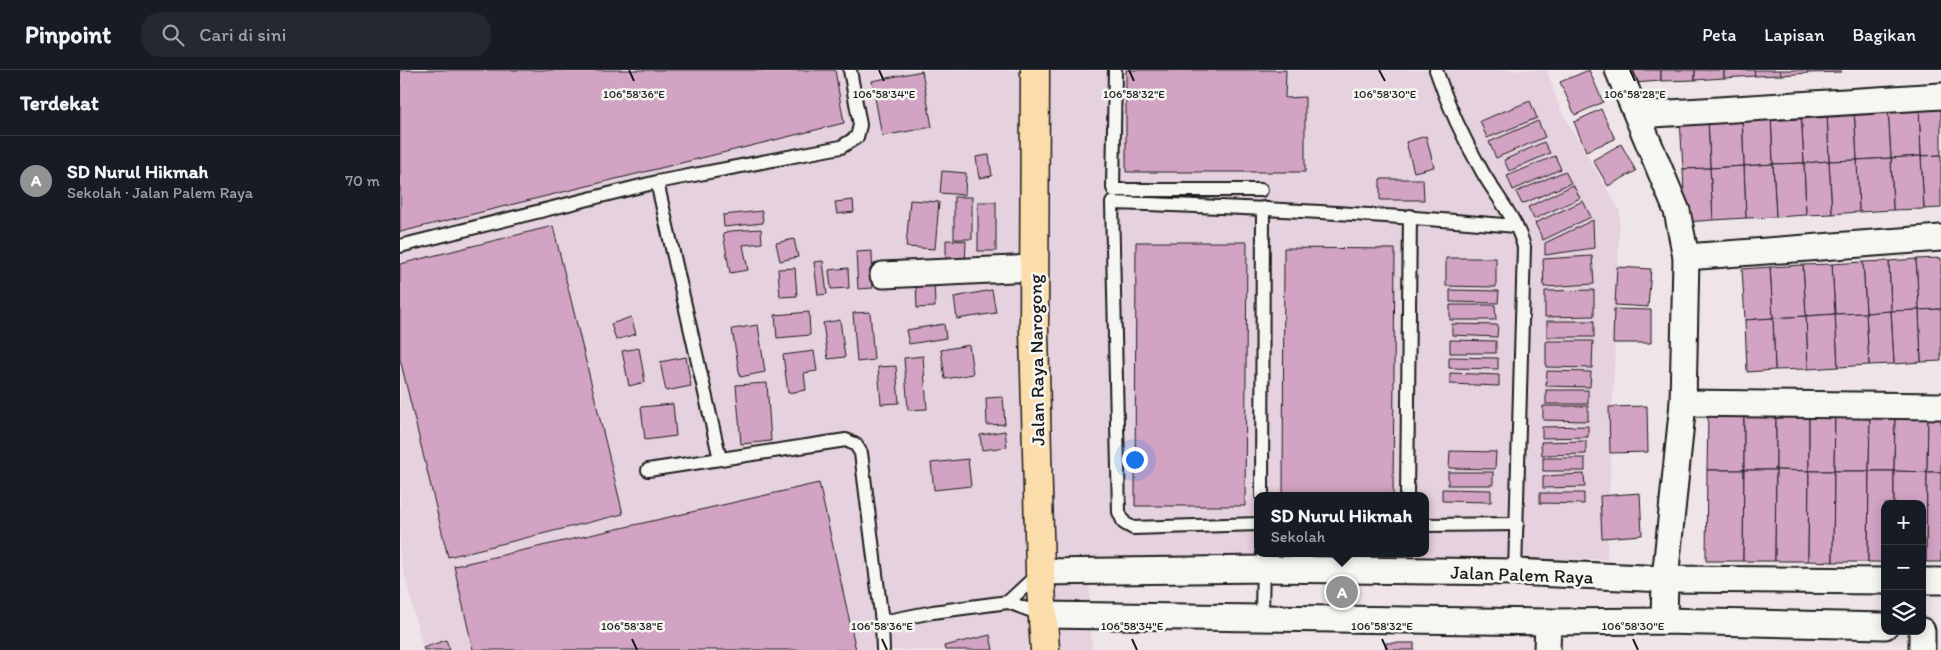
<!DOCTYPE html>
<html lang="id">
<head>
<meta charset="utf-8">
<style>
	:root { --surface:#171b24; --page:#242831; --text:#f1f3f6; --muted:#9ea1a6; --line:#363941; --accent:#919294 }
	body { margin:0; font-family:Itim,sans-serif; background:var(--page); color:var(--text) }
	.controls { position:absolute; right:15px; bottom:15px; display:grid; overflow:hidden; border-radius:10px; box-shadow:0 2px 12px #0003 }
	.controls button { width:45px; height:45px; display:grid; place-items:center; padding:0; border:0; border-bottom:1px solid var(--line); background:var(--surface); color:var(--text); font:25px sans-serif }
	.you { position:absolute; left:734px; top:389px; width:18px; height:18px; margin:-12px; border:4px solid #fff; border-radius:50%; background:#1a73e8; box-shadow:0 0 0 8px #1a73e833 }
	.badge { display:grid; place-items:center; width:32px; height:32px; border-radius:50%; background:var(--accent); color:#fff; font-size:16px; font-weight:700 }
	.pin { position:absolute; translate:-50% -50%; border:2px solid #fff; box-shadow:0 1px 5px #0006 }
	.popup { position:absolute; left:854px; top:422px; width:175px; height:65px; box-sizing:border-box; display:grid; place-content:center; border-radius:10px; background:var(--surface); filter:drop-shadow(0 1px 4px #0005); font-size:16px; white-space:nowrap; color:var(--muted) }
	.popup b { font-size:19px; color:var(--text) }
	.popup::after { content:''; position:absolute; left:50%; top:100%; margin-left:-10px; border:10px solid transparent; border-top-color:var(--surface) }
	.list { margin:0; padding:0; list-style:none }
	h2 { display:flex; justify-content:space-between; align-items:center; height:65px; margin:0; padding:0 20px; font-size:21px }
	h2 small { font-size:16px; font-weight:400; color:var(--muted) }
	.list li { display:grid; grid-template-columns:32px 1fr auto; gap:15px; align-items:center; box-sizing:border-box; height:90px; padding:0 20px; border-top:1px solid var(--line) }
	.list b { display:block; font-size:19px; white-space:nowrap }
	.list p { margin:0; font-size:16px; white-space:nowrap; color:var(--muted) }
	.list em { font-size:16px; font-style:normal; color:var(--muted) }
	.icon { flex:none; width:28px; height:28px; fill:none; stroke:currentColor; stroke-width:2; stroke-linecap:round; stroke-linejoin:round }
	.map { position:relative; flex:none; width:1541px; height:580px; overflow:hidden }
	header { display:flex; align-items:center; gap:30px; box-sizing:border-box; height:70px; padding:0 25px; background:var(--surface); border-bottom:1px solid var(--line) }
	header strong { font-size:24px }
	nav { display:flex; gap:28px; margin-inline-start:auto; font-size:18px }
	.search { width:350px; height:45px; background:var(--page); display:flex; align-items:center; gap:12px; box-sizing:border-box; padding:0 18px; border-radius:20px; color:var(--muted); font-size:19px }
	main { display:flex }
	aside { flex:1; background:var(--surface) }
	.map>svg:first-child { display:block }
	.built { fill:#e6d1de; fill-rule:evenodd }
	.building { fill:#d2a3c3; stroke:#1c1c1c }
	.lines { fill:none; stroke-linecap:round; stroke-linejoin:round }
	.lane-casing { stroke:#1c1c1c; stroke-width:16 }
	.street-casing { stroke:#1c1c1c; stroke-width:29 }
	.primary-casing { stroke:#1c1c1c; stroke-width:31 }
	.lane { stroke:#f6f6f2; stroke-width:12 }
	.street { stroke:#f6f6f2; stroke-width:25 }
	.primary { stroke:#fbddab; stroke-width:28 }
	.ticks { fill:none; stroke:#1c1c1c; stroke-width:2 }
	.labels { text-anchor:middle; stroke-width:5; stroke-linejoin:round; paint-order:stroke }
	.street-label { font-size:19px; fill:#1c1c1c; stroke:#f6f6f2 }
	.ticks-label { font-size:12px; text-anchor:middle; fill:#1c1c1c; stroke:#f6f6f2; stroke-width:5; stroke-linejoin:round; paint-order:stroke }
</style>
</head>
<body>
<header>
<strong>Pinpoint</strong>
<div class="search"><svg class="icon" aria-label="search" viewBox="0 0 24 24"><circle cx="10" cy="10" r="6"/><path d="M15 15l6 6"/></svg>Cari di sini</div>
<nav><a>Peta</a><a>Lapisan</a><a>Bagikan</a></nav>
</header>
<main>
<aside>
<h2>Terdekat<small></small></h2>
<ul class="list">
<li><span class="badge">A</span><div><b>SD Nurul Hikmah</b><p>Sekolah · Jalan Palem Raya</p></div><em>70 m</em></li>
</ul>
</aside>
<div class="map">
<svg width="1541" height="580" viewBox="0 0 1541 580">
	<rect width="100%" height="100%" fill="#efe5e9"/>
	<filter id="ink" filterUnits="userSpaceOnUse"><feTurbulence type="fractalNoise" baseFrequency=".02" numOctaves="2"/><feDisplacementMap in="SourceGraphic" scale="10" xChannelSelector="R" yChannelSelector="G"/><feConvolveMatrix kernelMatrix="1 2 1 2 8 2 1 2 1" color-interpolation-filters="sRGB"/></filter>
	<g filter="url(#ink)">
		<!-- built -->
		<path class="built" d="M0 0H1147L1160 39 1220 141 1207 489 688 488 692 580H23L0 486ZM858 426H1026V483H858Z"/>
		<!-- building -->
		<g class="building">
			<polygon points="0,0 435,0 444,53 0,162"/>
			<polygon points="726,0 886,0 885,28 905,27 905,102 726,102"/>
			<polygon points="1189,0 1203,32 1175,45 1160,12"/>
			<polygon points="1233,0 1261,0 1261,11 1234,13"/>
			<polygon points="1261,0 1295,0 1295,10 1261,11"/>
			<polygon points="1295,0 1324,0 1324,8 1295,10"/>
			<polygon points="1324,0 1354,0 1355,6 1324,8"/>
			<polygon points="1354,0 1380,0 1381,5 1355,6"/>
			<polygon points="1380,0 1408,0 1408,3 1381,5"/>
			<polygon points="1408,0 1441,0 1441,2 1408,3"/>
			<polygon points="522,1 532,57 482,66 472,11"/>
			<polygon points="1130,31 1137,48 1087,68 1080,51"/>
			<polygon points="1541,35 1541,85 1521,86 1519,36"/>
			<polygon points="1519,36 1521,86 1491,88 1488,38"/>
			<polygon points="1488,38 1491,88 1457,90 1454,39"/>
			<polygon points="1201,39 1215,69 1186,81 1174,52"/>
			<polygon points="1454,39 1457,90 1429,91 1427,41"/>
			<polygon points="1427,41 1429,91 1404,93 1401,42"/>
			<polygon points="1401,42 1404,93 1373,94 1371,44"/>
			<polygon points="1371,44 1373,94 1344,96 1342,46"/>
			<polygon points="1342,46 1344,96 1310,98 1308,47"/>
			<polygon points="1308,47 1310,98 1283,99 1280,49"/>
			<polygon points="1138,51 1145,67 1096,88 1089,72"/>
			<polygon points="1026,66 1034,97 1014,102 1006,72"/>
			<polygon points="1144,72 1150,83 1109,101 1104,90"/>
			<polygon points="1221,74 1236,101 1208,116 1193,90"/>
			<polygon points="589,85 592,106 579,108 576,87"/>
			<polygon points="1541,85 1541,138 1524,139 1521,86"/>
			<polygon points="1155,86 1161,99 1113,120 1107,106"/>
			<polygon points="1521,86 1524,139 1493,140 1491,88"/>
			<polygon points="1491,88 1493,140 1459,142 1457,90"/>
			<polygon points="1457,90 1459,142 1432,144 1429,91"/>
			<polygon points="1429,91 1432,144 1406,145 1404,93"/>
			<polygon points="1404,93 1406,145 1376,147 1373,94"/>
			<polygon points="1373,94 1376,147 1346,148 1344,96"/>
			<polygon points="1344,96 1346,148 1313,150 1310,98"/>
			<polygon points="1310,98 1313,150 1285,152 1283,99"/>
			<polygon points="542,101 566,103 565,125 540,123"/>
			<polygon points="1165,101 1171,113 1122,134 1116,122"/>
			<polygon points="980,109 1023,109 1024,130 980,130"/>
			<polygon points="1173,115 1180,128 1134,149 1128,137"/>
			<rect x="554" y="127" width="18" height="42"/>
			<polygon points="453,130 454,142 437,144 435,132"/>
			<polygon points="510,130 539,132 535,179 506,177"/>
			<polygon points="1183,131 1191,147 1143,170 1135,153"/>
			<rect x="578" y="132" width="18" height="49"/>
			<polygon points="362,141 363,153 324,157 323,145"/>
			<polygon points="1193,150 1194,178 1145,185 1145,173"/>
			<polygon points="153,156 223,444 48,487 0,289 0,194"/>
			<polygon points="361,159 362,173 343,175 348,200 330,203 323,163 330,161"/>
			<polygon points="394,169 398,187 380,191 376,173"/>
			<polygon points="546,170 566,171 565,200 546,199"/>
			<polygon points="736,172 847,172 845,436 735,436"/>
			<polygon points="884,178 995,179 993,426 883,426"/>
			<polygon points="472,181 473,218 458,219 456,182"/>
			<polygon points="1192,186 1194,214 1144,217 1143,189"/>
			<polygon points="1046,188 1096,188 1096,217 1046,216"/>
			<polygon points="1541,188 1541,239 1519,240 1516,189"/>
			<polygon points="1516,189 1519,240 1491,241 1489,191"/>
			<polygon points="423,191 427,224 418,225 414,192"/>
			<polygon points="1489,191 1491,241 1466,243 1463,192"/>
			<polygon points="1463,192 1466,243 1435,244 1432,194"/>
			<polygon points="1432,194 1435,244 1406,246 1403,195"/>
			<polygon points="1403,195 1406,246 1373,248 1370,197"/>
			<polygon points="1217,197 1251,199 1248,237 1215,235"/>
			<polygon points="1370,197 1373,248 1345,250 1342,199"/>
			<polygon points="395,198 397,226 380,227 378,199"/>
			<polygon points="448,198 449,218 431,219 429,200"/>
			<polygon points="516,210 534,210 535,237 517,238"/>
			<polygon points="592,220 596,243 557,249 554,227"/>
			<polygon points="1050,220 1099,221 1098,233 1050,232"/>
			<polygon points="1194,220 1194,246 1145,247 1145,221"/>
			<polygon points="1050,235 1095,235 1096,250 1050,250"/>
			<polygon points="1214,239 1251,240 1251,273 1213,273"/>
			<polygon points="1541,239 1541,291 1521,292 1519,240"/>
			<polygon points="1519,240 1521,292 1494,294 1491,241"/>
			<polygon points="1491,241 1494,294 1469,295 1466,243"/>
			<polygon points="409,242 410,265 377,268 375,245"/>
			<polygon points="470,242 474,290 457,292 453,243"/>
			<polygon points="1466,243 1469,295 1438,297 1435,244"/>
			<polygon points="1435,244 1438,297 1408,299 1406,246"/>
			<polygon points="1406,246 1408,299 1375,300 1373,248"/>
			<polygon points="231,247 236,264 216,270 211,254"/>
			<polygon points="1373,248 1375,300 1347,302 1345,250"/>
			<polygon points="440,250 445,287 428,289 423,253"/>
			<rect x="1147" y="251" width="47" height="16"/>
			<polygon points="544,254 546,268 509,274 506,260"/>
			<polygon points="1052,254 1098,255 1097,267 1052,265"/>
			<polygon points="358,255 365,302 340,307 332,259"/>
			<polygon points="1050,270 1096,271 1096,283 1050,283"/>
			<polygon points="1146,271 1193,271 1192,298 1146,297"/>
			<polygon points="569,275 573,304 545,309 541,280"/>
			<polygon points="239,278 245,312 229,316 222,281"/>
			<polygon points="414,281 417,301 404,303 406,320 388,323 383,285"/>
			<polygon points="523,286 527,339 508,340 504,288"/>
			<polygon points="286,287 291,316 266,321 260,292"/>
			<polygon points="1049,287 1098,288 1098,299 1049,298"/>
			<polygon points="496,296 499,333 481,334 478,297"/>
			<polygon points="1147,301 1191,302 1190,317 1146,316"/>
			<polygon points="1050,303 1099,305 1099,316 1050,314"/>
			<polygon points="367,313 371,371 341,374 336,315"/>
			<rect x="1146" y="320" width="42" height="14"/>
			<polygon points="603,327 605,354 587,355 586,328"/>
			<polygon points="273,334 276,366 245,370 241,337"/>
			<polygon points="1143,336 1188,336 1188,351 1143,350"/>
			<polygon points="1247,336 1248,382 1210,383 1209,337"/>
			<polygon points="1308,346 1344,346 1344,400 1307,400"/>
			<rect x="1344" y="346" width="32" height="54"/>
			<polygon points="1376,346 1409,346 1409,401 1376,400"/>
			<polygon points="1409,346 1435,346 1434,401 1409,401"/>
			<polygon points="1435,346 1470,347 1469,401 1434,401"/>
			<polygon points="1470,347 1495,347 1494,401 1469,401"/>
			<polygon points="1495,347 1528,347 1527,402 1494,401"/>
			<polygon points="1528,347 1541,347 1541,402 1527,402"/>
			<polygon points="1188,356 1188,367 1142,368 1142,357"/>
			<polygon points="605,361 607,377 582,380 580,365"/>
			<polygon points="1186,371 1186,384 1142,385 1141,372"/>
			<polygon points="1050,381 1096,382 1095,399 1049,398"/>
			<rect x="1143" y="388" width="42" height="13"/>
			<polygon points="568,389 571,416 534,420 531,393"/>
			<polygon points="1307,400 1344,400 1343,491 1306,491"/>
			<polygon points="1344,400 1376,400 1375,491 1343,491"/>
			<polygon points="1376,400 1409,401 1408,491 1375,491"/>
			<polygon points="1409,401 1434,401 1433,492 1408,491"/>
			<polygon points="1434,401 1469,401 1468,492 1433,492"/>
			<polygon points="1469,401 1494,401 1494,434 1485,434 1485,492 1468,492"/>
			<polygon points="1494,401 1527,402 1526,492 1522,492 1522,434 1494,434"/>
			<rect x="1048" y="402" width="45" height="13"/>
			<polygon points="1527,402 1541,402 1541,492 1526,492"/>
			<polygon points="1184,404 1185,417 1143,418 1143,406"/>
			<polygon points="419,413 456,580 73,580 54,496"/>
			<polygon points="1042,419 1091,420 1091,432 1042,431"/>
			<polygon points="1140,423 1184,423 1184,434 1140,433"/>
			<polygon points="1240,423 1242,465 1202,468 1200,426"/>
			<polygon points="590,565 593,580 545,580 544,576"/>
			<polygon points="46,570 50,580 24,580 23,578"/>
			<rect x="986" y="573" width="28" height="7"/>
		</g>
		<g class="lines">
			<defs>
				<g id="lane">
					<polyline points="715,0 713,118 714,120 861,120"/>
					<path d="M1036 0C1048 36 1064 70 1083 103 1097 127 1117 150 1124 177L1115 502"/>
					<polyline points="257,112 320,389"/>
					<polyline points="0,176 257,112 441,77 457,67 460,55 450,0"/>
					<polyline points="248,400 446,370 456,375 461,383 482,552 533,542 608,532 643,545"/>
					<polyline points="862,426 863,138"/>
					<polyline points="1007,426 1010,146"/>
					<path d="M858 454 733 458 724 453 719 442 712 133C847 137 981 144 1116 156"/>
					<polyline points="1026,455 1117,454"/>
					<polyline points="608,532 639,503"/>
					<polyline points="862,547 863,483"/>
					<polyline points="482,552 483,580"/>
				</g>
				<g id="street">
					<polyline points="1218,0 1277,141 1286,187 1283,333 1265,509 1264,551"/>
					<polyline points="1238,45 1541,26"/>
					<polyline points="1286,187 1541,168"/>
					<polyline points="483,205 634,198"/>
					<polyline points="1283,333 1541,336"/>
					<polyline points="640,502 864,499 1115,502 1265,509 1485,511"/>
					<polyline points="1522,511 1541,511"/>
					<polyline points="643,545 1148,552 1264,551 1485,556"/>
					<polyline points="1147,580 1148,552"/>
					<polyline points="1522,580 1522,561"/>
				</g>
				<polyline id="primary" points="635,0 634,261 640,502 645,580"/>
			</defs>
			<!-- lane casing -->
			<use href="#lane" class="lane-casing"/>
			<!-- street casing -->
			<use href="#street" class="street-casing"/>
			<!-- primary casing -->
			<use href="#primary" class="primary-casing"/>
			<!-- lane -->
			<use href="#lane" class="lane"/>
			<!-- street -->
			<use href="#street" class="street"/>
			<!-- primary -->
			<use href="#primary" class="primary"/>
		</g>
	</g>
	<!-- ticks -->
	<path class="ticks" d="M229 0 234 11M479 0 484 11M729 0 734 11M979 0 985 11M1230 0 1235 11M232 569 237 580M482 569 487 580M732 569 737 580M982 569 987 580M1233 569 1238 580"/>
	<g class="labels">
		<!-- street labels -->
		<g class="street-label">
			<text transform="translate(636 290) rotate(-91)" y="7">Jalan Raya Narogong</text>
			<text transform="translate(1122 504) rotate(2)" y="7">Jalan Palem Raya</text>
		</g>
	</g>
	<g class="ticks-label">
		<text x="234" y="28">106°58'36"E</text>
		<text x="484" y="28">106°58'34"E</text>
		<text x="734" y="28">106°58'32"E</text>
		<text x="985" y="28">106°58'30"E</text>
		<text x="1235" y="28">106°58'28"E</text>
		<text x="232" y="560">106°58'38"E</text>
		<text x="482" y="560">106°58'36"E</text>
		<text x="732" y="560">106°58'34"E</text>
		<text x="982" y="560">106°58'32"E</text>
		<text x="1233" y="560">106°58'30"E</text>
	</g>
</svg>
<div class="controls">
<button>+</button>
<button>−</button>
<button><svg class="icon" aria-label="layers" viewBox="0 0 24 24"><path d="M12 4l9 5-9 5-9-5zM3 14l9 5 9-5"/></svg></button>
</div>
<div class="you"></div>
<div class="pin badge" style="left:942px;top:522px">A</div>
<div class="popup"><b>SD Nurul Hikmah</b>Sekolah</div>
</div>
</main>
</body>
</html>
